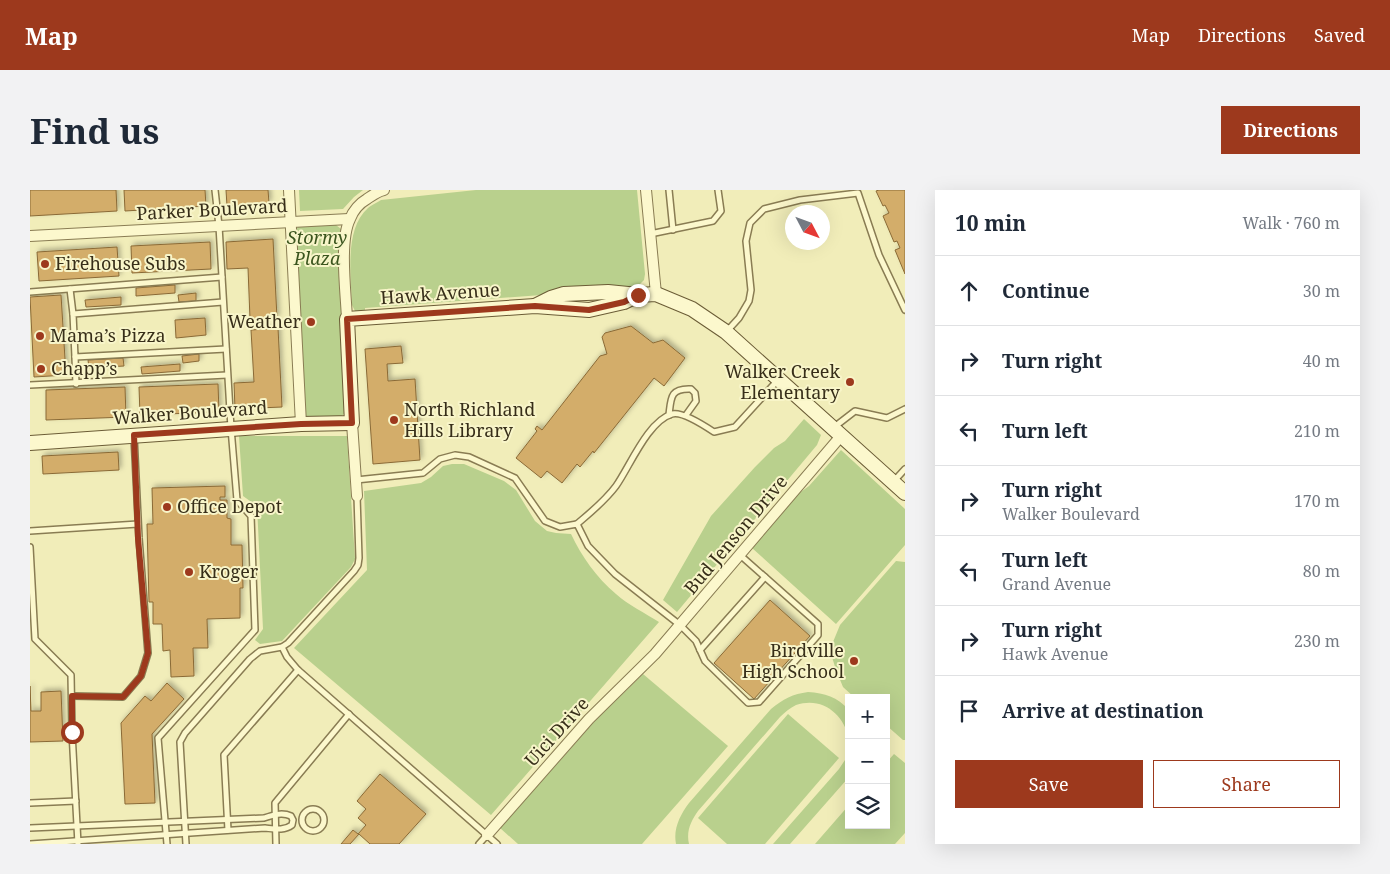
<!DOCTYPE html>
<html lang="en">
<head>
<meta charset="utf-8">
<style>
	:root { --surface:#fff; --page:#f2f2f3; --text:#1f2937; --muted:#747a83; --line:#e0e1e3; --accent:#9d391d }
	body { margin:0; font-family:"Noto Serif",serif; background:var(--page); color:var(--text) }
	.controls { position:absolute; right:15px; bottom:15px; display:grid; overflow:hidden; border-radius:0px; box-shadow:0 5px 20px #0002 }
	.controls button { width:45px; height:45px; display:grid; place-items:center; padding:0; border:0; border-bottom:1px solid var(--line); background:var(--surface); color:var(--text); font:25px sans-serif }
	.compass { position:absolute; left:755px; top:15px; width:45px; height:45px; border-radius:50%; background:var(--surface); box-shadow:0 5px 20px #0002; rotate:131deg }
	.stop { position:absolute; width:15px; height:15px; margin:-11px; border:4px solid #9d391d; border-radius:50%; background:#fff }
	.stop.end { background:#9d391d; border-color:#fff; box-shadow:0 1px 5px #0008 }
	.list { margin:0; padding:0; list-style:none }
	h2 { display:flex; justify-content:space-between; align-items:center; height:65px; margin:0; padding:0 20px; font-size:21px }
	h2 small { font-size:16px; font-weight:400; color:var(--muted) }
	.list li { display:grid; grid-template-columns:32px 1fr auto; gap:15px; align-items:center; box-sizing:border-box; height:70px; padding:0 20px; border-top:1px solid var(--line) }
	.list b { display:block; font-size:19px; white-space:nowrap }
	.list p { margin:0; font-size:16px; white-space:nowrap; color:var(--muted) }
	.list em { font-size:16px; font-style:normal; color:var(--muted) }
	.actions { display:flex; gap:10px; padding:15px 20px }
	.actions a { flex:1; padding:11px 0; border:1px solid var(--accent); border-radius:0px; text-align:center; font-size:18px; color:var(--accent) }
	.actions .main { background:var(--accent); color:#fff }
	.icon { flex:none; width:28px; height:28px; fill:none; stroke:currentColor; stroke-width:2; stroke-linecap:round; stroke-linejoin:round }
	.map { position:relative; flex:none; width:875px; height:654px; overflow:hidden; border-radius:0px }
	header { display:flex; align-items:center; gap:30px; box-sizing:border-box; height:70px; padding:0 25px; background:var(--accent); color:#fff }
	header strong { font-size:24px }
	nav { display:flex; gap:28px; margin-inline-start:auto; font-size:18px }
	.intro { display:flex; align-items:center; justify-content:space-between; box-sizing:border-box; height:120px; padding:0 30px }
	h1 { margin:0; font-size:35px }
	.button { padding:12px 22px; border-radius:0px; background:var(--accent); color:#fff; font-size:18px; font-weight:700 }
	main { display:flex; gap:30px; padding:0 30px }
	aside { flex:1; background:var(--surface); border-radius:0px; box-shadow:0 5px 20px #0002 }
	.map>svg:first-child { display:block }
	.green { fill:#b9d08d }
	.building { fill:#d3ad6b; stroke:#8a6a36; filter:url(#shadow) }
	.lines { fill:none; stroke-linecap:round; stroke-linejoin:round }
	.lane-casing { stroke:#897c53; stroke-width:8 }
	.street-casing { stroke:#897c53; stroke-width:12 }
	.secondary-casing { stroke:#6b5c36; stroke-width:16 }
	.lane { stroke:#fcf8cd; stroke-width:5 }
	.street { stroke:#fcf8cd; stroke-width:10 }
	.secondary { stroke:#fcf8cd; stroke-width:14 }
	.route { stroke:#9d391d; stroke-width:6 }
	.poi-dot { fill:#9d391d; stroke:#f8f5c9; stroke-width:2 }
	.labels { text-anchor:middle; stroke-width:4; stroke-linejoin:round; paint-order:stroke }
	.street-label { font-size:18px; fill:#372e19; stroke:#f8f5c9 }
	.park-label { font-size:18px; font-style:italic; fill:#3b551e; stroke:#f8f5c9 }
	.poi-label { font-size:18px; fill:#372e19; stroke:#f8f5c9; text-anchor:start }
</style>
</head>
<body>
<header>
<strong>Map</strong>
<nav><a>Map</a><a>Directions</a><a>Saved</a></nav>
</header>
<div class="intro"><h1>Find us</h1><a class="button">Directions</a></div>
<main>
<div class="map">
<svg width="875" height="654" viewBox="0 0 875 654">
	<defs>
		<filter id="shadow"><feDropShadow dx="2.5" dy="-2.5" stdDeviation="2.5" flood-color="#0004"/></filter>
	</defs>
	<rect width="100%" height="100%" fill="#f1edb9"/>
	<!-- green -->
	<g class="green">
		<polygon points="269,0 333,0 324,7 313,19 270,21"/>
		<path d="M446 0H607L615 84 614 90 606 98 335 118V123H326L322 115C321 86 314 39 338 18 341 15 347 13 351 10Z"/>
		<path d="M306 35 311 39 309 63 318 216C315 234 291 228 278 228L275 226 265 40 269 36Z"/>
		<polygon points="774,229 791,245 787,255 647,422 633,410 681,326 725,277 744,258 755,251"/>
		<polygon points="209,246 317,246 325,369 321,377 252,451 230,454 225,450 233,439 227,316 213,306"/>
		<polygon points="811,260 875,319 875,355 806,434 722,358 761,309 779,296"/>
		<path d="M422 274H434L474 291 486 300 505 331 517 341 526 343 541 344C552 367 566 387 586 404 598 415 615 423 629 432L461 625 264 458 337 380 334 301 391 293 401 287 413 276Z"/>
		<polygon points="866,371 875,372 875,550 873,550 856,535 856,508 825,508 813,497 806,480 802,467 803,452 810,435"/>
		<polygon points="613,484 698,556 612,654 488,654 470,638 564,532"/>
		<path d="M778 502C795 503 807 507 819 520V549C814 524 792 506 766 515 760 518 755 522 750 527L668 621C661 631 656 641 659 654H646C643 639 650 625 659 613L741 519C753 509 763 504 778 502Z"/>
		<polygon points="758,524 809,568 735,654 697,654 668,628"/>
		<polygon points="819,557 819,587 760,654 743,654 809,579 815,570"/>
		<polygon points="864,564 875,573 875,643 865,654 785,654 819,615 819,635 856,635 856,573"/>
	</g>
	<!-- building -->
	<g class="building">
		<polygon points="0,0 86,0 87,21 0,26"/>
		<polygon points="94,0 175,0 176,16 95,21"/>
		<polygon points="196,0 238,0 239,13 197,16"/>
		<polygon points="849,0 875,0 875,84 865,60 870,58 867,51 864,52 853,26 859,23 855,15 853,16 846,1"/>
		<polygon points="243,49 247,128 220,129 218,78 197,79 196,52"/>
		<polygon points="180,52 181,79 102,83 101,56"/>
		<polygon points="87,57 89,86 9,91 7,62"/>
		<polygon points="145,95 145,103 106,106 106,98"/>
		<polygon points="166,103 166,111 149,112 148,105"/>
		<polygon points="31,105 36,185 4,187 0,107"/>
		<polygon points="91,107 91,115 56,117 55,110"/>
		<polygon points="175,128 176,145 146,148 145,130"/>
		<polygon points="601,136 623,153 633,150 655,168 634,196 624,188 564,263 563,261 550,277 547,274 532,293 517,281 511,288 486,268 507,241 505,239 507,236 512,240 570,166 577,164 572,147 575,143"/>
		<polygon points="248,138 252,217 205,219 204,193 224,192 221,140"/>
		<polygon points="371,156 373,173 357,174 358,191 385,189 390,270 343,274 335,159"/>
		<polygon points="169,164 169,171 153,173 152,166"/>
		<polygon points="93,168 94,176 59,178 58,170"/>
		<polygon points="150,174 150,181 112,184 111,177"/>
		<polygon points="188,194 189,222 110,225 109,197"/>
		<polygon points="95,197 96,227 16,230 16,200"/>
		<polygon points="88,262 89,280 13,284 12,266"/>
		<polygon points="195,296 195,307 190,307 190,310 197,310 197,328 201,329 201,355 212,355 213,398 210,398 210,428 177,429 178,458 163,458 164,486 141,487 140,460 133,461 132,434 123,434 123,412 119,412 117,334 123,334 122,298"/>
		<polygon points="740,410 780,446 724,509 684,473"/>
		<polygon points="137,493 154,509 122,544 125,613 95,614 91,533 115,506 121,511"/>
		<polygon points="0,496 1,521 11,521 11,502 31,501 33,551 0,552"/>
		<polygon points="350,584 396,624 369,654 340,654 329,644 320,654 311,654 323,640 328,644 336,635 328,628 336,619 327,611"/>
	</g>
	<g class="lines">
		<defs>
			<g id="lane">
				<polyline points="639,0 643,40"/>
				<polyline points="620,44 683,31 691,21 688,0"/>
				<polyline points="40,99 43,124"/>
				<polyline points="0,102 192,87"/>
				<polyline points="193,112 43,124 45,167 196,159"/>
				<polyline points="698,140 709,128 719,111 721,100 716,51 720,33 734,19 770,10 828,3 849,65 875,120"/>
				<polyline points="45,167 46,194"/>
				<polyline points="0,195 197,185"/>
				<path d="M639 225C641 208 640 198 661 199L665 203 666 211 656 225"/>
				<polyline points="803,238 825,221 857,228 875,219"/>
				<polyline points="326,290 393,283 410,269 425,265 439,267 485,288 515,331 530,337 547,334 558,356 585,384 650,435 666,451 675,471 718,513 729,512 788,445 788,434 710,365"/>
				<polyline points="864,291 875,279"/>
				<path d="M547 334C561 322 575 311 586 296 600 276 618 231 642 224 652 221 675 236 684 242L705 237 748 190"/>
				<polyline points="0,341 108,334"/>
				<polyline points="0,357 5,449 41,485 42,542 48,654"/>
				<polyline points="252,457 257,467 268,480 467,654"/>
				<polyline points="670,460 735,387"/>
				<polyline points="42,506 93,507 111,486 118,463 109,348 104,246"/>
				<polyline points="0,613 46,611"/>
				<circle cx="283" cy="630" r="11"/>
				<path d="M0 638 234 628C243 625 252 622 261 626L263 630 262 635C254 641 245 639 235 638L0 654"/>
				<polyline points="198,640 194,565 268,480"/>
				<polyline points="137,654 128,548 225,440 221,326 207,310 201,238 189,36 185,0"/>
				<polyline points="156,654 150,552 155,543 220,469 230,461 252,457 258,453 324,381 328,375 329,368 327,306"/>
				<polyline points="246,654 245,613 319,524"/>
				<polyline points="449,654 457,645"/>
			</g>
			<g id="street">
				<polyline points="259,0 271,234"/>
				<polyline points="616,0 626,104"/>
				<polyline points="0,46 319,29"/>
				<path d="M317 129C316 103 309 51 320 29 323 21 330 13 337 9 343 5 348 1 354 0"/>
				<polyline points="322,233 327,306"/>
				<polyline points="457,645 559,529 625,464 811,246"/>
			</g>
			<g id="secondary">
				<polyline points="505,116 521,108 534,104 578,102 608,105 626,104 662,119 696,142 875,303"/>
				<polyline points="0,253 271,234 322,233 317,129 505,116 559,120 594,112 608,105"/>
			</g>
		</defs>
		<!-- lane casing -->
		<use href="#lane" class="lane-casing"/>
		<!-- street casing -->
		<use href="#street" class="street-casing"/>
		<!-- secondary casing -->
		<use href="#secondary" class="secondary-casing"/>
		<!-- lane -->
		<use href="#lane" class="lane"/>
		<!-- street -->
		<use href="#street" class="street"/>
		<!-- secondary -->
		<use href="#secondary" class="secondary"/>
	</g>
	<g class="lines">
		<!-- route -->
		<polyline class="route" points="42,542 42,506 93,507 111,486 118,463 108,348 104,245 271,234 322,233 317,129 505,116 559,120 594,112 608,105"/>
	</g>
	<!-- markers -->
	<g class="poi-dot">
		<circle cx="15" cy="74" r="5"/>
		<circle cx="281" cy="132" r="5"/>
		<circle cx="10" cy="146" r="5"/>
		<circle cx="11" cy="179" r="5"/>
		<circle cx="820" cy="192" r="5"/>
		<circle cx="364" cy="230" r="5"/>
		<circle cx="137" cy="317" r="5"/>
		<circle cx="159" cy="382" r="5"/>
		<circle cx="824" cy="471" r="5"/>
	</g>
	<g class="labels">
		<!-- street labels -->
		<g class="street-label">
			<text transform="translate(182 20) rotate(-3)" y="6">Parker Boulevard</text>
			<text transform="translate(410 104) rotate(-4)" y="6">Hawk Avenue</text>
			<text transform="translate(160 223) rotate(-4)" y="6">Walker Boulevard</text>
			<text transform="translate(706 345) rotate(-50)" y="6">Bud Jenson Drive</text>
			<text transform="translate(527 542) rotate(-48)" y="6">Uici Drive</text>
		</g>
		<!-- park labels -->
		<g class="park-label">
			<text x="287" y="54">Stormy<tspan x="287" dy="21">Plaza</tspan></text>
		</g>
		<!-- poi labels -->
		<g class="poi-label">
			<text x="25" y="80">Firehouse Subs</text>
			<text x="271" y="138" text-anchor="end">Weather</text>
			<text x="20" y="152">Mama’s Pizza</text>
			<text x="21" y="185">Chapp’s</text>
			<text x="810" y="188" text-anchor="end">Walker Creek<tspan x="810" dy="21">Elementary</tspan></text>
			<text x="374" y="226">North Richland<tspan x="374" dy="21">Hills Library</tspan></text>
			<text x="147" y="323">Office Depot</text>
			<text x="169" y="388">Kroger</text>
			<text x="814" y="467" text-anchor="end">Birdville<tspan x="814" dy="21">High School</tspan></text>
		</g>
	</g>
</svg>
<div class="controls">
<button>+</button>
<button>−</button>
<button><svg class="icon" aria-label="layers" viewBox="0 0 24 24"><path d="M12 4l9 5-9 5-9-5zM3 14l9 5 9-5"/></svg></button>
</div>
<svg class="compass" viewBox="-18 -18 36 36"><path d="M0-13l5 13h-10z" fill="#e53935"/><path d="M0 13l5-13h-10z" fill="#747a83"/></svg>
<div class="stop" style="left:42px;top:542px"></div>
<div class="stop end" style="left:608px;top:105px"></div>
</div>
<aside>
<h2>10 min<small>Walk · 760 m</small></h2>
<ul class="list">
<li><svg class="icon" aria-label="ahead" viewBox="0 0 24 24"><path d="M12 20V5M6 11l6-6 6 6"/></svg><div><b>Continue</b></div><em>30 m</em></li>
<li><svg class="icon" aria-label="right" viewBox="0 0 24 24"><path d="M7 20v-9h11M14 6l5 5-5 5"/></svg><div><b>Turn right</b></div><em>40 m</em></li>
<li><svg class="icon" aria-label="left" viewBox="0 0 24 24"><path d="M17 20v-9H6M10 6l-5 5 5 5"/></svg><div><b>Turn left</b></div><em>210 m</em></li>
<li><svg class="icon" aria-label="right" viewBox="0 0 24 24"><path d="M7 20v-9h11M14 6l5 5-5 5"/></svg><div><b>Turn right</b><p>Walker Boulevard</p></div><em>170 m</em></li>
<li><svg class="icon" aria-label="left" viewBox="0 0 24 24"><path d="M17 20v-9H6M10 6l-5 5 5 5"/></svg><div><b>Turn left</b><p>Grand Avenue</p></div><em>80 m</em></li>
<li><svg class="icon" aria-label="right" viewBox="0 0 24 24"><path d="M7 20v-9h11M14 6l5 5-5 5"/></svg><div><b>Turn right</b><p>Hawk Avenue</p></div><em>230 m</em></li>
<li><svg class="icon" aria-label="arrive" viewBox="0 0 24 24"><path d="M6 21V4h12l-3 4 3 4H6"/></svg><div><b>Arrive at destination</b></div></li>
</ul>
<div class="actions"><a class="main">Save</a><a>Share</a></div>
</aside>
</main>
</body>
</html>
